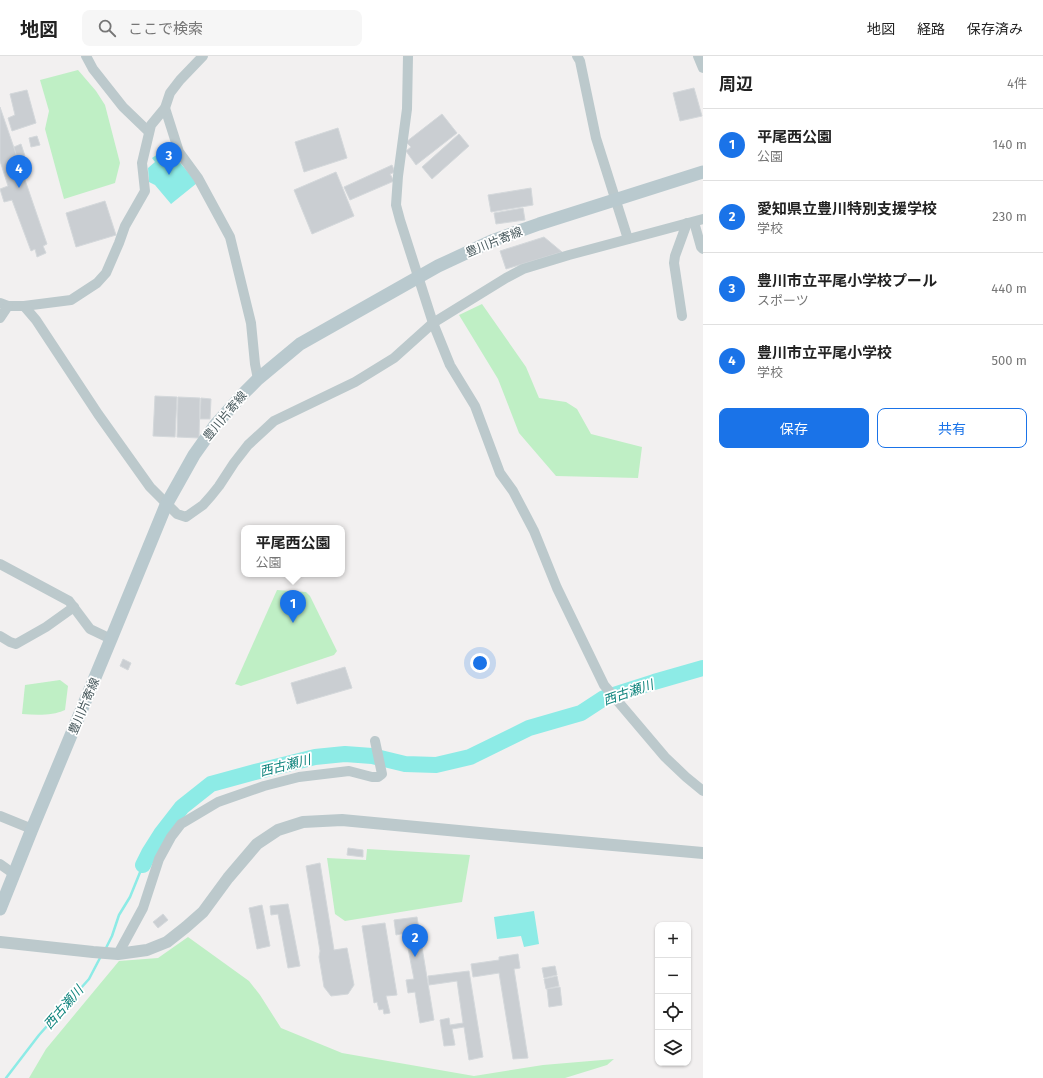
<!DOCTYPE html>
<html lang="ja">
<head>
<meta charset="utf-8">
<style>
	:root { --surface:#fff; --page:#f6f6f6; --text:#222; --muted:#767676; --line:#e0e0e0; --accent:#1a73e8 }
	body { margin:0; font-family:"Fira Sans","Noto Sans JP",sans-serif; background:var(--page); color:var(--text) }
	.controls { position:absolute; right:12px; bottom:12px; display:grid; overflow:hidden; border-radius:8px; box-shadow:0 1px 3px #0004 }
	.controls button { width:36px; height:36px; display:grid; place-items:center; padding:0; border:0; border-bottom:1px solid var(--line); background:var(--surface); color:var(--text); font:20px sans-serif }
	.you { position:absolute; left:480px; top:607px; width:14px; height:14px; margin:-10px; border:3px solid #fff; border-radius:50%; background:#1a73e8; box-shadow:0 0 0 6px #1a73e833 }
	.badge { display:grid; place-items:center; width:26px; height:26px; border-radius:50%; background:var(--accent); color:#fff; font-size:13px; font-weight:700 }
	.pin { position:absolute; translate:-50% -33px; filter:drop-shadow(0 1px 2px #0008) }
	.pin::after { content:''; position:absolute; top:21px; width:14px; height:12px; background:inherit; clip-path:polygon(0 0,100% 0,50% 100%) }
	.popup { position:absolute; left:241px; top:469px; width:104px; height:52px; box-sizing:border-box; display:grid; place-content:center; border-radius:8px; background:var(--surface); filter:drop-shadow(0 1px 3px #0005); font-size:13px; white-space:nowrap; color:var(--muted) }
	.popup b { font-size:15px; color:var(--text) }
	.popup::after { content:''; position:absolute; left:50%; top:100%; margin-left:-8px; border:8px solid transparent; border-top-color:var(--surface) }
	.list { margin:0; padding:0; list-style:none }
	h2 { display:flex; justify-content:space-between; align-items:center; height:52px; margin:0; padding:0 16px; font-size:17px }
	h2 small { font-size:13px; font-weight:400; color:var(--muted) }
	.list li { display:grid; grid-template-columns:26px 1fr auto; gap:12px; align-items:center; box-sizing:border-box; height:72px; padding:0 16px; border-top:1px solid var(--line) }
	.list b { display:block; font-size:15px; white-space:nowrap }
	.list p { margin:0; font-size:13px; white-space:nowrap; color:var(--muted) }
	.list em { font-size:13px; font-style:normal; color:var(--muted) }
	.actions { display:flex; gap:8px; padding:12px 16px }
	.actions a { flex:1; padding:9px 0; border:1px solid var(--accent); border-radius:8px; text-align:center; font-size:14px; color:var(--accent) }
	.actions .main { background:var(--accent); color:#fff }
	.icon { flex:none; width:22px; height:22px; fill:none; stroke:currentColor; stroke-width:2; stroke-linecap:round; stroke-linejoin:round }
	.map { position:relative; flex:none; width:703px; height:1022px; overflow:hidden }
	header { display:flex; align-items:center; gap:24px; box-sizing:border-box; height:56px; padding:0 20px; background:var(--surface); border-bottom:1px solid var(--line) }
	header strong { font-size:19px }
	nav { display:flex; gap:22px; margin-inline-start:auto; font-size:14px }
	.search { width:280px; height:36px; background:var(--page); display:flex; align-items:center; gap:10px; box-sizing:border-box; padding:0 14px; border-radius:8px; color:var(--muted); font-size:15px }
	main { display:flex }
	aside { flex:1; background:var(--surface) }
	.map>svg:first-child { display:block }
	.green { fill:#bfefc5 }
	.water { fill:#8debe6 }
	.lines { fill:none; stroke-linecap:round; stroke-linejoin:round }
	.stream { stroke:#8debe6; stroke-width:2.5 }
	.river { stroke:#8debe6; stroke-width:16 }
	.building { fill:#caced2; stroke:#d4d8db }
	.minor { stroke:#bcc9cc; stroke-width:10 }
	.tertiary { stroke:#bcc9cc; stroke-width:12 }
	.secondary { stroke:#b9c9ce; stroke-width:13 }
	.labels { text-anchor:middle; stroke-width:3.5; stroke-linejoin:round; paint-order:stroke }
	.street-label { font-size:12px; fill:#48595d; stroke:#fff }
	.water-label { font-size:13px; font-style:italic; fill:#0f847d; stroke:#fff }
</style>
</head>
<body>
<header>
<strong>地図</strong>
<div class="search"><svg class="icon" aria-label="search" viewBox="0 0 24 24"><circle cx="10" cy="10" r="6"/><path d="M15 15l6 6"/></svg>ここで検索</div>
<nav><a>地図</a><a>経路</a><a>保存済み</a></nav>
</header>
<main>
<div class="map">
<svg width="703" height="1022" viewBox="0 0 703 1022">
	<rect width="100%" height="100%" fill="#f2f0f0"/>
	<!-- green -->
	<g class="green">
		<polygon points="78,14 96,35 105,49 120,107 115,127 64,143 45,73 49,55 40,24"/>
		<polygon points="482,248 526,311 539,342 566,346 577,353 591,378 642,391 638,422 556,420 519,377 498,323 459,259"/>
		<polygon points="277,534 306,536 310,540 337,595 334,599 241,630 235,628"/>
		<path d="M60 624 68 630 65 654C52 660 36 659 22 658L25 629Z"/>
		<polygon points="367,793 470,799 462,846 345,865 335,858 327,802 366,804"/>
		<polygon points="188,881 249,925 260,939 281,972 342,997 474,1020 543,1009 614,1003 607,1009 565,1022 29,1022 46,993 119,905 158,902"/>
	</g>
	<!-- water -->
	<g class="water">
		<polygon points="169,96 172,97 197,127 171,148 155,129 149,126 148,112 155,106 152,102 158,98 161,100"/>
		<polygon points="534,855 539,888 524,891 521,880 497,883 494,861"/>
	</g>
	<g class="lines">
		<!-- stream -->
		<g class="stream">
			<polyline points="105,894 112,880 119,859 130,841 143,809"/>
			<polyline points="6,1022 39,979 89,923 101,900"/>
		</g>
		<!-- river -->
		<polyline class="river" points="143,809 149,797 161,778 182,751 211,728 255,716 315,701 345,698 372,700 405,708 436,709 470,701 529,672 581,657 604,642 654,626 703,612"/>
	</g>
	<!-- building -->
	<g class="building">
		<polygon points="694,32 702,60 680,65 673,37"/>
		<polygon points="27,34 36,67 12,75 8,62 15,59 10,38"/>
		<polygon points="0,51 47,188 43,190 46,197 37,201 35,193 31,195 12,144 4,146 0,133 8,130 0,105"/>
		<polygon points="442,58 457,77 416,109 406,95 411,91 406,86"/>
		<polygon points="338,72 347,102 304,116 295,86"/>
		<polygon points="459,78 469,90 432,123 422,111"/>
		<polygon points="37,80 40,89 31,91 29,82"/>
		<polygon points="21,88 25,100 17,102 14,91"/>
		<polygon points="392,109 395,116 390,118 394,125 350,144 344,131"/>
		<polygon points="336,116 354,160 312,178 294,134"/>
		<polygon points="531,132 533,149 491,156 488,139"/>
		<polygon points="105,145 116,179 76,191 66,157"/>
		<polygon points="523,152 525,164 496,168 494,157"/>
		<polygon points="544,181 562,196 506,213 500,195"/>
		<polygon points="155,340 177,341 175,381 153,380"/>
		<polygon points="178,341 200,342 199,382 177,381"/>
		<polygon points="201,342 211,343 210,363 200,363"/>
		<polygon points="123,603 131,607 128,614 120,610"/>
		<polygon points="345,611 352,632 297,648 291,627"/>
		<polygon points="348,792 363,794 363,801 347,799"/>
		<polygon points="320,807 334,894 347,892 354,929 348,938 331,940 324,931 319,901 320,895 306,810"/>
		<polygon points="288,848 300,910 288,912 278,858 271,859 270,850"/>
		<polygon points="262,849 270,890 257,893 249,852"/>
		<polygon points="163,858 168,864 158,872 153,866"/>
		<polygon points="417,861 434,964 420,967 415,936 408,937 406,924 414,923 405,877 396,879 394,864"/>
		<polygon points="385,867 397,939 386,940 390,957 384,958 383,953 379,954 377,946 374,947 362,870"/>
		<polygon points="518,898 520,912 514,913 528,1002 513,1003 499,917 473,921 471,908 499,904 499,901"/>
		<polygon points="555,910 557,919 544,922 542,912"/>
		<polygon points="469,915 483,1001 469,1004 464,971 452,973 455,989 444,990 440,964 449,962 450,969 463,967 457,925 429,929 428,920"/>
		<polygon points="557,920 559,930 546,933 544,923"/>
		<polygon points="560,931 562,949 549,951 547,933"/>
	</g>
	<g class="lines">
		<!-- minor -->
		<g class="minor">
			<polyline points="86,0 93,13 123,51 149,76"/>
			<polyline points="408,0 407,53 398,120 396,149 400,164 433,267 450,309 475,350 500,417 513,435 534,475 557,532 604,629 665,701 686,721 703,735"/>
			<polyline points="577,0 580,5 596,82 628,183"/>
			<polyline points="698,0 703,12"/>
			<polyline points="165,52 179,96 198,122 230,181 251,267 255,308 258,323"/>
			<polyline points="694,166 701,191 703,193"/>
			<polyline points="0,247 8,250 24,250 71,244 97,227 106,217 119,187 125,170 145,135 142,107 151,69 165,52 170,37 180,24 203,0"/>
			<polyline points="24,250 36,264 98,358 150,431 177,458 186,461 203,449 211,440 219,430 234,407 248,389 274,365 355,326 394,302 433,267 506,222 523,213 569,199 703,163"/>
			<polyline points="682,260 674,207 675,200 687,167"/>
			<polyline points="0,262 8,250"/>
			<polyline points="0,508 69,545 90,573 111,583"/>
			<polyline points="0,580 10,586 16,588 46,571 74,551"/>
			<polyline points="0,760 32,773"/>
			<polyline points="0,808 14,818"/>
			<polyline points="118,898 143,852 159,803 171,781 181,768 218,746 264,730 299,721 349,715 372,721 378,721 382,718 375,685"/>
		</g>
		<!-- tertiary -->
		<polyline class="tertiary" points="0,886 93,896 118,898 147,894 167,886 186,871 203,856 228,822 257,788 278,774 303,766 342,764 501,779 703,797"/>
		<!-- secondary -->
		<polyline class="secondary" points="0,853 32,773 111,583 166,449 194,399 216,368 245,336 258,323 300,288 438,210 494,184 539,168 703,116"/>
	</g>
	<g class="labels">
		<!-- street labels -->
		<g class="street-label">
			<text transform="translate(494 186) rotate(-22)" y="4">豊川片寄線</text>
			<text transform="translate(225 360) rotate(-50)" y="4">豊川片寄線</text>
			<text transform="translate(84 650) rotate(-67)" y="4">豊川片寄線</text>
		</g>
		<!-- water labels -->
		<g class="water-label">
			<text transform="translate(628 636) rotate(-19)" y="5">西古瀬川</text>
			<text transform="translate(285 709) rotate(-14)" y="5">西古瀬川</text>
			<text transform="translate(63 951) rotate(-49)" y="5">西古瀬川</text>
		</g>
	</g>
</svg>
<div class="controls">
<button>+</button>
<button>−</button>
<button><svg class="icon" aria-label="locate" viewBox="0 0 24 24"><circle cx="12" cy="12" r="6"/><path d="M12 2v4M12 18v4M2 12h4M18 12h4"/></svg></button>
<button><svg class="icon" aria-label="layers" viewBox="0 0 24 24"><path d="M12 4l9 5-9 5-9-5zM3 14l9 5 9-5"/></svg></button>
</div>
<div class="you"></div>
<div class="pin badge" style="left:293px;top:567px">1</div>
<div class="popup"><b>平尾西公園</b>公園</div>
<div class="pin badge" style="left:415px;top:901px">2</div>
<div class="pin badge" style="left:169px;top:119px">3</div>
<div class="pin badge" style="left:19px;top:132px">4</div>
</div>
<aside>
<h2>周辺<small>4件</small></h2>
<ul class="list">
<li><span class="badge">1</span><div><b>平尾西公園</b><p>公園</p></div><em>140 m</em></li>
<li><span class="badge">2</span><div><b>愛知県立豊川特別支援学校</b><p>学校</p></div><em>230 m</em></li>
<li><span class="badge">3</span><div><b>豊川市立平尾小学校プール</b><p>スポーツ</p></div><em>440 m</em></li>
<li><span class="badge">4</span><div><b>豊川市立平尾小学校</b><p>学校</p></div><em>500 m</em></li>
</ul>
<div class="actions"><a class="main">保存</a><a>共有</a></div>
</aside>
</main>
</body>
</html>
